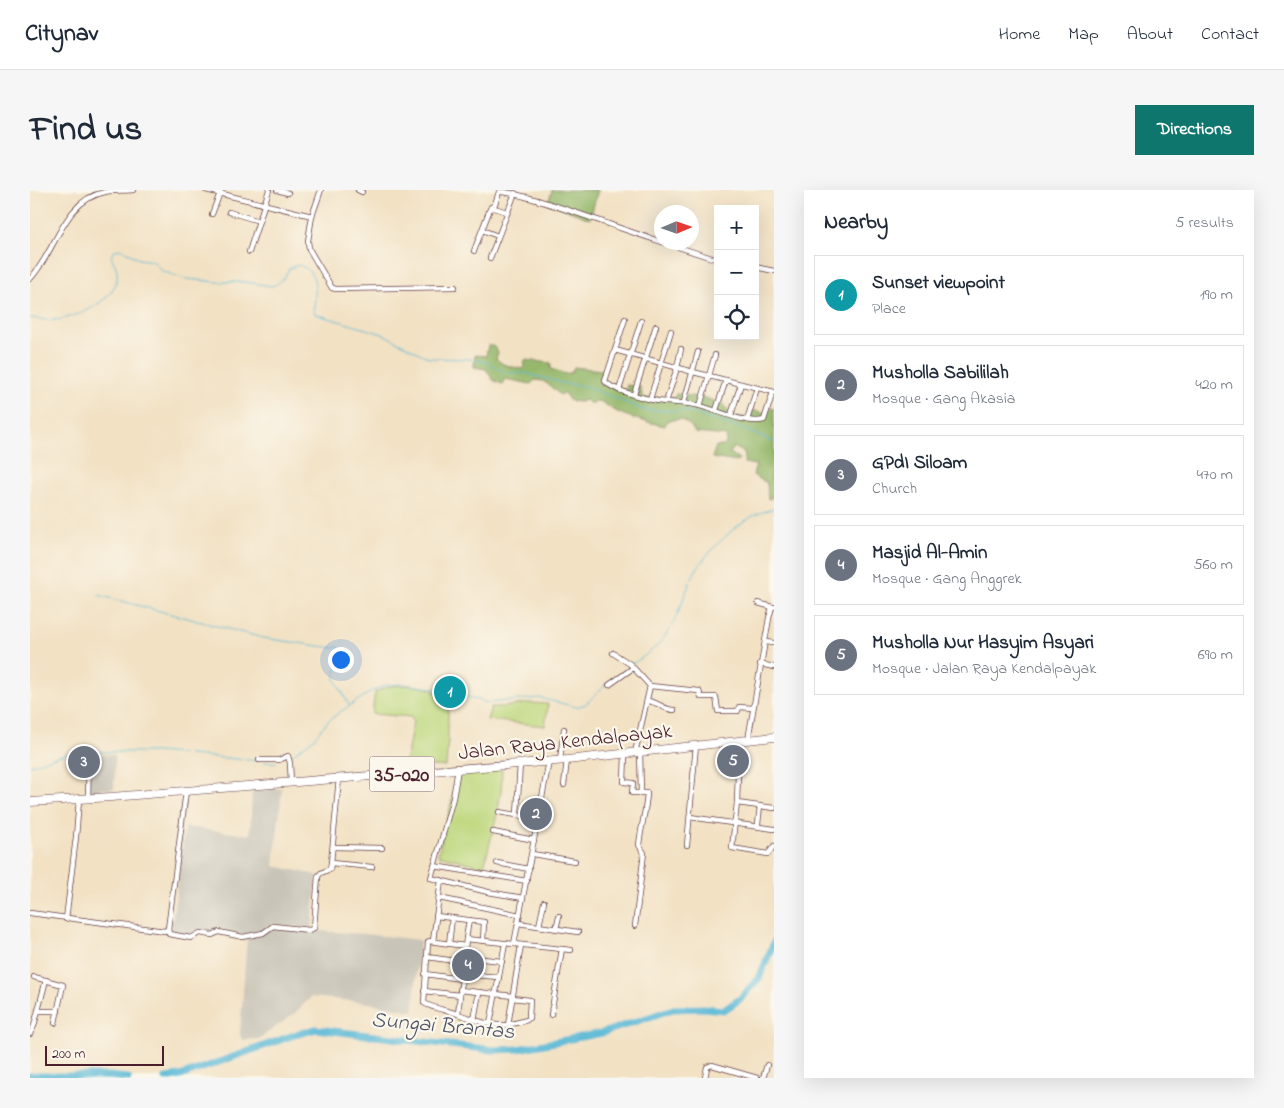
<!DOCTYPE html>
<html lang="en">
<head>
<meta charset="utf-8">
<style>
	:root { --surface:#fff; --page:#f6f6f7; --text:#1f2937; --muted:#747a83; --line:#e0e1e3; --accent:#0f766e }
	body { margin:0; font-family:"Indie Flower",sans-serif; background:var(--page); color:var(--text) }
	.controls { position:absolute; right:15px; top:15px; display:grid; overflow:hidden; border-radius:0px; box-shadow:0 5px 20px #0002 }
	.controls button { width:45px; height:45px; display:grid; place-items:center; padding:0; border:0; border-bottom:1px solid var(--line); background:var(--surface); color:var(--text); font:25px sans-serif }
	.compass { position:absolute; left:624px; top:15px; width:45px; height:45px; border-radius:50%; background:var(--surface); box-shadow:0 5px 20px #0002; rotate:88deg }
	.scale { position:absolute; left:15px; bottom:12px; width:119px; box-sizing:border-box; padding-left:5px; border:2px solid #4a1f2b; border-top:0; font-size:14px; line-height:18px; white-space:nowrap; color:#4a1f2b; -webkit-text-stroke:4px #fbf7ec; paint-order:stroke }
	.you { position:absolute; left:310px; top:469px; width:18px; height:18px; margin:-12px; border:4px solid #fff; border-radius:50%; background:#1a73e8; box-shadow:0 0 0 8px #1a73e833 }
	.badge { display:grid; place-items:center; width:32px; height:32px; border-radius:50%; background:var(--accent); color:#fff; font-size:16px; font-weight:700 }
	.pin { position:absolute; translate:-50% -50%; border:2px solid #fff; box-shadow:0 1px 5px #0006 }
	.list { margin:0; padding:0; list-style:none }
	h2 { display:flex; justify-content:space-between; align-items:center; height:65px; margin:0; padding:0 20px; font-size:21px }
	h2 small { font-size:16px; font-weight:400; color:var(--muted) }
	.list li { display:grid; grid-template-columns:32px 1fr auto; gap:15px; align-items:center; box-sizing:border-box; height:80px; margin:0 10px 10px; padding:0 10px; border:1px solid var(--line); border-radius:0px }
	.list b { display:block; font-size:19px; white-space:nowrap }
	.list p { margin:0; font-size:16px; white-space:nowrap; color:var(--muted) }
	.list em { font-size:16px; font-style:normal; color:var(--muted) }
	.icon { flex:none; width:28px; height:28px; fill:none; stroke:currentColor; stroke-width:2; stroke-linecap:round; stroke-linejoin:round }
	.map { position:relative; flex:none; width:744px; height:888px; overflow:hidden; border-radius:0px }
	header { display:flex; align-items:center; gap:30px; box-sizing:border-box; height:70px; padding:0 25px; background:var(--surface); border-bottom:1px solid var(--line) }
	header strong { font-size:24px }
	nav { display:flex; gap:28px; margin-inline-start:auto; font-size:18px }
	.intro { display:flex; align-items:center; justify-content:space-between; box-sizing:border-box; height:120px; padding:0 30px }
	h1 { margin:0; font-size:35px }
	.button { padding:12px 22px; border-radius:0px; background:var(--accent); color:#fff; font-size:18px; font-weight:700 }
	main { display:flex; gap:30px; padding:0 30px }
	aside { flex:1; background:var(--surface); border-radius:0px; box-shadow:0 5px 20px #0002 }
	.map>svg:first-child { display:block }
	.industrial { fill:#c9c4b8 }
	.green { fill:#bdd77c; stroke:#847b54 }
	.forest { fill:#96b86c; stroke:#706c4c }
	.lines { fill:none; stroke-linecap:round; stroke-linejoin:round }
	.stream { stroke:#56b7d5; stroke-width:1 }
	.river { stroke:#56b7d5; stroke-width:7 }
	.minor-casing { stroke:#633c42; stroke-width:6 }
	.primary-casing { stroke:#633c42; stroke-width:9 }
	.minor { stroke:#fff; stroke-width:4.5 }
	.primary { stroke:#fff; stroke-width:8 }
	.labels { text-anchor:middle; stroke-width:4.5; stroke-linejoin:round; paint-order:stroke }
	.shield { fill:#fbf7ec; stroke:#7f6065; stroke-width:1 }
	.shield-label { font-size:20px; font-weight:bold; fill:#4a1f2b }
	.street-label { font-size:21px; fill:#4a1f2b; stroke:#fbf7ec }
	.water-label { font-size:22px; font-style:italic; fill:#4e5466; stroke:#fbf7ec }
</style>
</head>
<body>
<header>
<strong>Citynav</strong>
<nav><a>Home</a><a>Map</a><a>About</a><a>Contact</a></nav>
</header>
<div class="intro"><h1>Find us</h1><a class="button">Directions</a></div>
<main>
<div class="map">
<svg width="744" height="888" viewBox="0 0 744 888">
	<rect width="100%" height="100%" fill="#fbf7ec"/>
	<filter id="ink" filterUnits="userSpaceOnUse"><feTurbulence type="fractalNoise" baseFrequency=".02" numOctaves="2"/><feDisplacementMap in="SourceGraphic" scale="10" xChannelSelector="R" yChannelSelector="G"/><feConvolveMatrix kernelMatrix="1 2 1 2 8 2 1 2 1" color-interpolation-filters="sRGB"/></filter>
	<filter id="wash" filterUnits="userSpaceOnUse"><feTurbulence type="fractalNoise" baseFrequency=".0096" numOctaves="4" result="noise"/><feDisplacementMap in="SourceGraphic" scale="20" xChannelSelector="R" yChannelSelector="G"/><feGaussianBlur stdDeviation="1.12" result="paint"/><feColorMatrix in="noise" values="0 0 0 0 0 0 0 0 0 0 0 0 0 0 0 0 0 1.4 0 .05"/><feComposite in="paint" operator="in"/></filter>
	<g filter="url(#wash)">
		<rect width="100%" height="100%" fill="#f2e1c3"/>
		<!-- industrial -->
		<g class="industrial">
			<polygon points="59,564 85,565 84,599 70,599 70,602 59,603"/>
			<polygon points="252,598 244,676 287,685 282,737 279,739 245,734 237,736 231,743 212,745 192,739 187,740 183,743 171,740 162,746 141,742 155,637 220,645 222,601"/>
			<polygon points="240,738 335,744 390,750 383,821 333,812 281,807 265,823 229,849 212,850 210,844 217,747"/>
		</g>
		<!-- green -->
		<g class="green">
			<polygon points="379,495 403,499 404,502 418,505 418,551 416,576 375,577 383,531 381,527 342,524 345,502 360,496"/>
			<polygon points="499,513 518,514 515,536 457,530 461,517 474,517"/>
			<path d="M472 579C473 612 461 645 454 677L408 665 428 585Z"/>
		</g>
		<!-- forest -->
		<g class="forest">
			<polygon points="522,0 568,0 560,29 518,13"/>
			<path d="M458 155 464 156 468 163 466 168C472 176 483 177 493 179L495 170 521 173V179L536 184 542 182 544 177 572 180 569 194 596 201 597 195 610 197 613 208H645L646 204 675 208 693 214C698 225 704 226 715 228L722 220 735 223 742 218 744 219V283H741V289L744 290V307L738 309 737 293 723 285 726 275 714 273 715 263 704 257 700 263 709 269 707 272 682 268 686 256H695L697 246 665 243 661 236 650 229 636 231 635 236C617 232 597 228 582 219 577 216 574 213 569 211L562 214 555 210 550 212 540 211 534 203 530 205 519 195 513 191 505 190 501 194 475 189 472 194 463 190 456 179 444 177 445 165 456 166Z"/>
		</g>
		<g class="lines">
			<!-- stream -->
			<g class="stream">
				<path d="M0 128C8 128 16 131 24 130 45 129 92 109 87 81 86 76 83 71 81 66L85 60 92 59 109 69 123 71 132 81 143 85 157 89 188 92H216L242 96 247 94 254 88 259 79 268 75C288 80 286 99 284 117H283L285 124 353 144 399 168 440 169 456 172 477 183H495L536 194 555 196 614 220 656 221 710 238 744 252"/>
				<path d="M662 388C669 370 701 339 718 329 725 324 736 321 744 318"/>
				<path d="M68 405 233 448 303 458 309 457C315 468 304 477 305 489L319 515"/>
				<path d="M602 474C640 452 645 431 660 392"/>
				<polyline points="259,567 283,549 297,532 310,522 342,501 356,495 373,494 402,498 423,503 458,513 510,508 546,517 556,514 575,495 599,477"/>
				<polyline points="235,572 246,572"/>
				<path d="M0 575C16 571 30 564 46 562H127L229 571"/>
			</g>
			<!-- river -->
			<g class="river">
				<polyline points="0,886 80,886 98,888"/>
				<polyline points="136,888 150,886 264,845 286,839 463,860 488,859 572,843 643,819 673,818 694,820 710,809 729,788 744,752"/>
			</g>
		</g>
	</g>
	<g filter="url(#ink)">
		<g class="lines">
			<defs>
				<g id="minor">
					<polyline points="176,0 282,26 291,0"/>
					<polyline points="247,0 258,3"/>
					<polyline points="328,0 332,2"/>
					<polyline points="461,17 477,22"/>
					<polyline points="199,22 229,31"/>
					<polyline points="182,24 190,3"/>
					<polyline points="282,26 278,51 279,59 302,98 306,99 425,97"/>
					<polyline points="452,40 468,46"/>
					<polyline points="633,52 688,70"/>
					<path d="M444 61 460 19 465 14 469 2C485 0 557 27 576 33 595 40 613 46 632 52"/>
					<polyline points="219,62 239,0"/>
					<polyline points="460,68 485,3"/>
					<polyline points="725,77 744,81"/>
					<path d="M0 89C26 62 33 10 75 2 84 0 94 1 103 0"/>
					<path d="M595 129 575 191C582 201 623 211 636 212 647 213 656 213 666 215 685 219 716 235 734 230L743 202"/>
					<polyline points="585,160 663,182 744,202"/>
					<polyline points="589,200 611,131"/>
					<polyline points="604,204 626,136"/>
					<polyline points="620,209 641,141"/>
					<polyline points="636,212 647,178 651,159"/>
					<polyline points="654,212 668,162"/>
					<polyline points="670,216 685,165"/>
					<polyline points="686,220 696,190"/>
					<polyline points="701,225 711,194"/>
					<polyline points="717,230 727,198"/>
					<polyline points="728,413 742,417"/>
					<polyline points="735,452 744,453"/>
					<polyline points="583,463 600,474 620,496 605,563"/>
					<polyline points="730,474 744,477"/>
					<polyline points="579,495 603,478"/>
					<polyline points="620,496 669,501 671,507 686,507 688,521 708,521 709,517 723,518"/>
					<path d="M617 511C630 512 633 520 644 520"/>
					<polyline points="718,550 739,428 742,417 744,417"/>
					<polyline points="709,551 707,613 702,658 738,664 744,656"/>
					<polyline points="595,564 594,592 603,593 602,603 611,603 610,562"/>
					<polyline points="229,570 249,570 258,566 260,573 261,593"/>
					<polyline points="530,570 534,539"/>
					<polyline points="428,579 423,608 401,688 458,702 493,708"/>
					<polyline points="534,595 537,570"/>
					<polyline points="58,609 59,564"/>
					<polyline points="707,613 744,618"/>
					<polyline points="469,622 509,629"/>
					<polyline points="487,625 490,573"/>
					<polyline points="660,627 744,639"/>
					<polyline points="728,634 730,616"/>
					<polyline points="463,642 504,650"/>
					<polyline points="657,655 666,555"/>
					<polyline points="303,657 352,658"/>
					<polyline points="502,664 545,671"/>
					<polyline points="301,673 342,677"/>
					<polyline points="467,673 499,679"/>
					<polyline points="404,676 497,691"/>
					<polyline points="409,708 490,725"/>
					<polyline points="0,723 135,741 138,739 156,601"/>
					<polyline points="406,726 454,732 453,751"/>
					<polyline points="36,729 46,647 49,610"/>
					<polyline points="488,733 548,742"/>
					<polyline points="509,736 514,712"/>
					<path d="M605 736 614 663 609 655C611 637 616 621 617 603H611"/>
					<polyline points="138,738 139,744 161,748 170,743 182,745 189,742 213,747 233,743 243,736 279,740 284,738 288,686 291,683 300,679 301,673 309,588"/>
					<polyline points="526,739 529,726"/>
					<polyline points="436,749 439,730"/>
					<polyline points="403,751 411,690"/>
					<polyline points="419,754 422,728"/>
					<polyline points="484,754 519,571"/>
					<path d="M435 756 399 751 398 752 394 813C404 819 417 820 428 824 444 829 460 837 478 835L491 755"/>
					<polyline points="397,767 433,772"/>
					<polyline points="434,767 472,771"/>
					<polyline points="395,784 431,789"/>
					<polyline points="432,784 469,787"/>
					<polyline points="4,787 33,795 25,833"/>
					<polyline points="430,800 483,806"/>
					<polyline points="394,801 430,805"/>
					<polyline points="8,821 28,821"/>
					<polyline points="428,824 436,749 541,760"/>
					<polyline points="521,825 532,759"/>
					<polyline points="444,830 449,802"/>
					<polyline points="460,834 475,754"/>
					<polyline points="478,835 497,830 499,828 500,810 482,808"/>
					<polyline points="0,844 4,836 16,790"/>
					<polyline points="675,888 677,877 682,875 727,888"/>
					<polyline points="733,888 737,875"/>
				</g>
				<polyline id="primary" points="0,612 81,607 537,570 744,547"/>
			</defs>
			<!-- minor casing -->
			<use href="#minor" class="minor-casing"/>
			<!-- primary casing -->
			<use href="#primary" class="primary-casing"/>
			<!-- minor -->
			<use href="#minor" class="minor"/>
			<!-- primary -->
			<use href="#primary" class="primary"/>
		</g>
	</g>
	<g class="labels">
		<!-- shield labels -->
		<rect class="shield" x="339.5" y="566.5" width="65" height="35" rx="4"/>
		<g class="shield-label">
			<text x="372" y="591">35-020</text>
		</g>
		<!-- street labels -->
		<g class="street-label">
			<text transform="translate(535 551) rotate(-6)" y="7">Jalan Raya Kendalpayak</text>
		</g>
		<!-- water labels -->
		<g class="water-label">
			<text transform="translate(413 834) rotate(5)" y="8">Sungai Brantas</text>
		</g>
	</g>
</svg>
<div class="controls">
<button>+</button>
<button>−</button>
<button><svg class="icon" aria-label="locate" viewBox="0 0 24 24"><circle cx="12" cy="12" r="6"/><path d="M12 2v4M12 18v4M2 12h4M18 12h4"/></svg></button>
</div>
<svg class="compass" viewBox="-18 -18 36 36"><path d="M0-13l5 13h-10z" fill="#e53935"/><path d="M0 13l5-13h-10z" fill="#747a83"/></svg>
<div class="scale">200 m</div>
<div class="you"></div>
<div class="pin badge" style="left:420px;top:502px;background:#0f9aa8">1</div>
<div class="pin badge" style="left:506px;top:624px;background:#6b7280">2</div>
<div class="pin badge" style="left:54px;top:572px;background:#6b7280">3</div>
<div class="pin badge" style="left:438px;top:775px;background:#6b7280">4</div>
<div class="pin badge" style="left:703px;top:571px;background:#6b7280">5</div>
</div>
<aside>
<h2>Nearby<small>5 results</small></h2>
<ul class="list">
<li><span class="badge" style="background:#0f9aa8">1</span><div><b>Sunset viewpoint</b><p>Place</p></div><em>190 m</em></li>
<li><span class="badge" style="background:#6b7280">2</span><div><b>Musholla Sabililah</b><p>Mosque · Gang Akasia</p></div><em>420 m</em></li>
<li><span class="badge" style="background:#6b7280">3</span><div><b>GPdI Siloam</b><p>Church</p></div><em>470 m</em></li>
<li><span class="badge" style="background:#6b7280">4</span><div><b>Masjid Al-Amin</b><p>Mosque · Gang Anggrek</p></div><em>560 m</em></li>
<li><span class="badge" style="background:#6b7280">5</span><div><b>Musholla Nur Hasyim Asyari</b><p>Mosque · Jalan Raya Kendalpayak</p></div><em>690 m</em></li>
</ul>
</aside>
</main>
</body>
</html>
